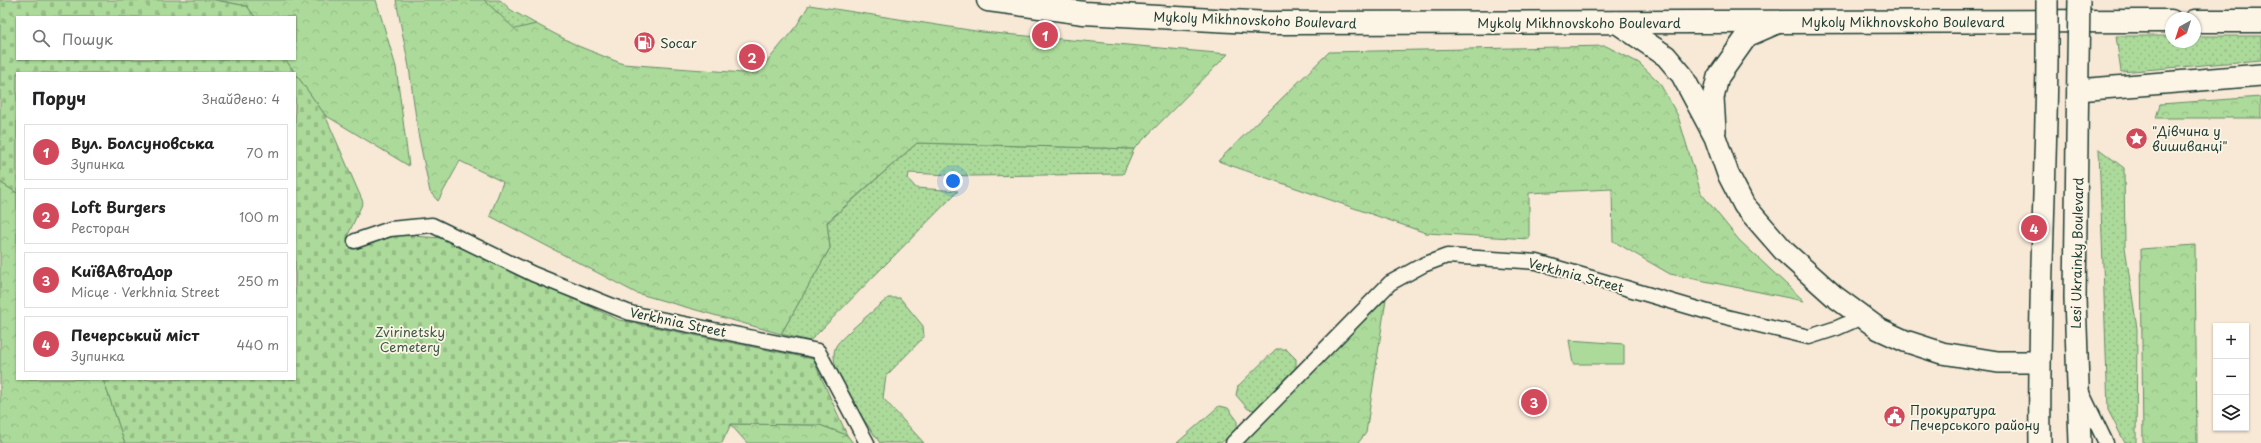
<!DOCTYPE html>
<html lang="uk">
<head>
<meta charset="utf-8">
<style>
	:root { --surface:#fff; --page:#f2f2f2; --text:#222; --muted:#767676; --line:#e0e0e0; --accent:#d1495b }
	body { margin:0; font-family:"Playpen Sans",sans-serif; background:var(--page); color:var(--text) }
	.controls { position:absolute; right:12px; bottom:12px; display:grid; overflow:hidden; border-radius:0px; box-shadow:0 1px 3px #0004 }
	.controls button { width:36px; height:36px; display:grid; place-items:center; padding:0; border:0; border-bottom:1px solid var(--line); background:var(--surface); color:var(--text); font:20px sans-serif }
	.compass { position:absolute; left:2165px; top:12px; width:36px; height:36px; border-radius:50%; background:var(--surface); box-shadow:0 1px 3px #0004; rotate:219deg }
	.you { position:absolute; left:953px; top:181px; width:14px; height:14px; margin:-10px; border:3px solid #fff; border-radius:50%; background:#1a73e8; box-shadow:0 0 0 6px #1a73e833 }
	.badge { display:grid; place-items:center; width:26px; height:26px; border-radius:50%; background:var(--accent); color:#fff; font-size:13px; font-weight:700 }
	.pin { position:absolute; translate:-50% -50%; border:2px solid #fff; box-shadow:0 1px 4px #0006 }
	.list { margin:0; padding:0; list-style:none }
	h2 { display:flex; justify-content:space-between; align-items:center; height:52px; margin:0; padding:0 16px; font-size:17px }
	h2 small { font-size:13px; font-weight:400; color:var(--muted) }
	.list li { display:grid; grid-template-columns:26px 1fr auto; gap:12px; align-items:center; box-sizing:border-box; height:56px; margin:0 8px 8px; padding:0 8px; border:1px solid var(--line); border-radius:0px }
	.list b { display:block; font-size:15px; white-space:nowrap }
	.list p { margin:0; font-size:13px; white-space:nowrap; color:var(--muted) }
	.list em { font-size:13px; font-style:normal; color:var(--muted) }
	.icon { flex:none; width:22px; height:22px; fill:none; stroke:currentColor; stroke-width:2; stroke-linecap:round; stroke-linejoin:round }
	.map { position:relative; flex:none; width:2261px; height:443px; overflow:hidden }
	.search { position:absolute; background:var(--surface); box-shadow:0 1px 3px #0004; left:16px; top:16px; width:280px; height:44px; display:flex; align-items:center; gap:10px; box-sizing:border-box; padding:0 14px; border-radius:0px; color:var(--muted); font-size:15px }
	.panel { position:absolute; background:var(--surface); box-shadow:0 1px 3px #0004; left:16px; top:72px; width:280px; height:308px; border-radius:0px }
	.map>svg:first-child { display:block }
	.grass { fill:url(#grass-dots); stroke:#668c67 }
	.forest { fill:url(#forest-crowns); stroke:#668c67 }
	.cemetery { fill:url(#cemetery-stones); stroke:#668c67 }
	.green { fill:#acda9a; stroke:#668c67 }
	.lines { fill:none; stroke-linecap:round; stroke-linejoin:round }
	.street-casing { stroke:#1f3d34; stroke-width:17 }
	.primary-casing { stroke:#1f3d34; stroke-width:24 }
	.highway-casing { stroke:#1f3d34; stroke-width:25 }
	.street { stroke:#fcf5e5; stroke-width:14 }
	.primary { stroke:#fcf5e5; stroke-width:21 }
	.highway { stroke:#fcf5e5; stroke-width:22 }
	.primary-bridge-casing { stroke:#1f3d34; stroke-width:24; stroke-linecap:butt }
	.primary-bridge { stroke:#fcf5e5; stroke-width:21 }
	.labels { text-anchor:middle; stroke-width:3.5; stroke-linejoin:round; paint-order:stroke }
	.street-label { font-size:13px; fill:#1f3d34; stroke:#fcf5e5 }
	.poi-label { font-size:13px; fill:#1f3d34; stroke:#fcf5e5; text-anchor:start }
	.park-label { font-size:13px; fill:#3b5c48; stroke:#fcf5e5 }
</style>
</head>
<body>
<div class="map">
<svg width="2261" height="443" viewBox="0 0 2261 443">
	<defs>
		<pattern id="grass-dots" width="8" height="8" patternUnits="userSpaceOnUse"><rect width="8" height="8" fill="#acda9a"/><path d="M2 2h.1M6 6h.1" fill="none" stroke="#94bc85" stroke-width="1.8" stroke-linecap="round"/></pattern>
		<pattern id="forest-crowns" width="20" height="18" patternUnits="userSpaceOnUse"><rect width="20" height="18" fill="#acda9a"/><path d="M2 6a3 3 0 1 1 6 0M12 15a3 3 0 1 1 6 0" fill="none" stroke="#94bc85"/></pattern>
		<pattern id="cemetery-stones" width="16" height="16" patternUnits="userSpaceOnUse"><rect width="16" height="16" fill="#acda9a"/><path d="M2 7V4a2 2 0 0 1 4 0v3zM10 15v-3a2 2 0 0 1 4 0v3z" fill="#94bc85"/></pattern>
	</defs>
	<rect width="100%" height="100%" fill="#f8e8d6"/>
	<filter id="ink" filterUnits="userSpaceOnUse"><feTurbulence type="fractalNoise" baseFrequency=".025" numOctaves="2"/><feDisplacementMap in="SourceGraphic" scale="8" xChannelSelector="R" yChannelSelector="G"/><feConvolveMatrix kernelMatrix="1 2 1 2 8 2 1 2 1" color-interpolation-filters="sRGB"/></filter>
	<g filter="url(#ink)">
		<!-- grass -->
		<g class="grass">
			<polygon points="484,0 500,0 511,10 536,24 515,30"/>
			<polygon points="2116,36 2171,36 2171,42 2195,42 2195,36 2261,36 2261,60 2121,72"/>
			<polygon points="917,143 1134,149 1123,174 972,176 909,173 908,179 916,188 958,191 810,341 781,334 830,248 827,223"/>
			<polygon points="2099,149 2124,168 2125,247 2137,329 2136,443 2125,443 2108,410"/>
			<path d="M888 298H900L923 326 924 337 886 376 883 398 924 443H880C867 423 824 369 836 346 841 337 878 307 888 298Z"/>
			<polygon points="1276,349 1286,349 1296,359 1296,372 1256,410 1248,409 1236,395 1238,386"/>
			<polygon points="1219,406 1228,408 1237,420 1237,429 1221,443 1177,443"/>
		</g>
		<!-- forest -->
		<g class="forest">
			<polygon points="215,0 376,0 396,67 409,166 325,115 285,59 295,59 295,17 255,17 247,6"/>
			<polygon points="396,0 484,0 515,29 536,24 578,46 623,64 757,74 797,25 809,5 982,32 1228,54 1134,149 917,143 827,222 830,248 781,334 636,293 490,216 503,182 460,161 438,201 430,192 418,133 409,67"/>
			<polygon points="1606,46 1639,63 1659,82 1678,116 1701,193 1739,240 1804,301 1670,274 1613,241 1612,189 1529,193 1529,239 1426,233 1218,161 1329,52"/>
			<polygon points="2261,97 2261,118 2156,118 2160,104"/>
			<polygon points="0,182 17,193 17,379 103,379 125,443 0,443"/>
			<polygon points="2195,245 2197,443 2143,443 2141,249"/>
			<polygon points="1386,299 1366,433 1358,443 1241,443"/>
			<polygon points="730,424 820,425 847,435 853,443 747,443"/>
		</g>
		<!-- cemetery -->
		<polygon class="cemetery" points="0,0 215,0 247,6 255,17 17,17 17,59 285,59 325,115 363,202 348,235 351,249 398,235 442,238 619,320 813,359 847,435 820,425 731,424 722,443 125,443 103,379 295,379 295,73 17,73 17,193 0,182"/>
		<!-- green -->
		<polygon class="green" points="1569,340 1624,344 1624,364 1573,364"/>
		<g class="lines">
			<defs>
				<g id="street">
					<polyline points="355,241 390,229 432,225 533,274 630,313 818,351 867,443"/>
					<polyline points="2081,391 2106,443"/>
					<polyline points="1233,443 1390,283 1423,265 1447,256 1537,262 1718,315 1809,337 1837,328 1862,317"/>
				</g>
				<g id="primary">
					<polyline points="1616,22 1666,56 1682,75 1715,137 1728,174 1744,205 1785,252 1834,296 1879,329 1905,341 1942,353 1998,362 2039,362"/>
					<polyline points="2078,62 2075,298 2080,443"/>
					<polyline points="2078,90 2261,75"/>
					<polyline points="1715,131 1713,98 1718,77 1747,36 1779,22"/>
					<path d="M2040 443C2038 314 2046 186 2047 57"/>
				</g>
				<g id="highway">
					<polyline points="988,0 1084,13 1269,23 2171,21"/>
					<polyline points="2195,21 2261,21"/>
				</g>
			</defs>
			<!-- street casing -->
			<use href="#street" class="street-casing"/>
			<!-- primary casing -->
			<use href="#primary" class="primary-casing"/>
			<!-- highway casing -->
			<use href="#highway" class="highway-casing"/>
			<!-- street -->
			<use href="#street" class="street"/>
			<!-- primary -->
			<use href="#primary" class="primary"/>
			<!-- highway -->
			<use href="#highway" class="highway"/>
			<defs>
				<g id="primary-bridge">
					<polyline points="2047,0 2047,57"/>
					<polyline points="2078,62 2079,0"/>
				</g>
			</defs>
			<!-- primary-bridge casing -->
			<use href="#primary-bridge" class="primary-bridge-casing"/>
			<!-- primary-bridge -->
			<use href="#primary-bridge" class="primary-bridge"/>
		</g>
	</g>
	<!-- icons -->
	<defs>
		<symbol id="fuel-disc" viewBox="-11 -11 22 22"><circle r="9.5" fill="#d1495b" stroke="#fcf5e5"/><path d="M-5.5-6h7V0h2V4h1.3V-2.5L3-4.5l.8-.8L6-3V5H2.5V1h-1V6h-7ZM-4.2-4.7v3.2H.2V-4.7Z" fill="#fff"/></symbol>
		<symbol id="sight-disc" viewBox="-11 -11 22 22"><circle r="9.5" fill="#d1495b" stroke="#fcf5e5"/><path d="M0-6L1.8-2.2L6-1.7L2.9 1.2L3.7 5.4L0 3.3L-3.7 5.4L-2.9 1.2L-6-1.7L-1.8-2.2Z" fill="#fff"/></symbol>
		<symbol id="civic-disc" viewBox="-11 -11 22 22"><circle r="9.5" fill="#d1495b" stroke="#fcf5e5"/><path d="M-.6-6.5H3V-4.5H.6V-3L4-1V1h2V6H-6V1h2V-1L-.6-3ZM-1.2 2.5V6h2.4V2.5Z" fill="#fff"/></symbol>
	</defs>
	<g fill-rule="evenodd">
		<use href="#fuel-disc" x="632" y="30" width="25" height="25"/>
		<use href="#sight-disc" x="2124" y="126" width="25" height="25"/>
		<use href="#civic-disc" x="1882" y="404" width="25" height="25"/>
	</g>
	<g class="labels">
		<!-- street labels -->
		<g class="street-label">
			<text transform="translate(1255 20) rotate(2)" y="5">Mykoly Mikhnovskoho Boulevard</text>
			<text x="1903" y="27">Mykoly Mikhnovskoho Boulevard</text>
			<text x="1579" y="28">Mykoly Mikhnovskoho Boulevard</text>
			<text transform="translate(2077 253) rotate(-89)" y="5">Lesi Ukrainky Boulevard</text>
			<text transform="translate(1576 275) rotate(15)" y="5">Verkhnia Street</text>
			<text transform="translate(678 322) rotate(12)" y="5">Verkhnia Street</text>
		</g>
		<!-- poi labels -->
		<g class="poi-label">
			<text x="660" y="48">Socar</text>
			<text x="2152" y="136">"Дівчина у<tspan x="2152" dy="15">вишиванці"</tspan></text>
			<text x="1910" y="415">Прокуратура<tspan x="1910" dy="15">Печерського району</tspan></text>
		</g>
		<!-- park labels -->
		<g class="park-label">
			<text x="410" y="337">Zvirinetsky<tspan x="410" dy="15">Cemetery</tspan></text>
		</g>
	</g>
</svg>
<div class="controls">
<button>+</button>
<button>−</button>
<button><svg class="icon" aria-label="layers" viewBox="0 0 24 24"><path d="M12 4l9 5-9 5-9-5zM3 14l9 5 9-5"/></svg></button>
</div>
<svg class="compass" viewBox="-18 -18 36 36"><path d="M0-13l5 13h-10z" fill="#e53935"/><path d="M0 13l5-13h-10z" fill="#767676"/></svg>
<div class="you"></div>
<div class="pin badge" style="left:1045px;top:35px">1</div>
<div class="pin badge" style="left:752px;top:57px">2</div>
<div class="pin badge" style="left:1534px;top:402px">3</div>
<div class="pin badge" style="left:2034px;top:228px">4</div>
<div class="search"><svg class="icon" aria-label="search" viewBox="0 0 24 24"><circle cx="10" cy="10" r="6"/><path d="M15 15l6 6"/></svg>Пошук</div>
<section class="panel">
<h2>Поруч<small>Знайдено: 4</small></h2>
<ul class="list">
<li><span class="badge">1</span><div><b>Вул. Болсуновська</b><p>Зупинка</p></div><em>70 m</em></li>
<li><span class="badge">2</span><div><b>Loft Burgers</b><p>Ресторан</p></div><em>100 m</em></li>
<li><span class="badge">3</span><div><b>КиївАвтоДор</b><p>Місце · Verkhnia Street</p></div><em>250 m</em></li>
<li><span class="badge">4</span><div><b>Печерський міст</b><p>Зупинка</p></div><em>440 m</em></li>
</ul>
</section>
</div>
</body>
</html>
